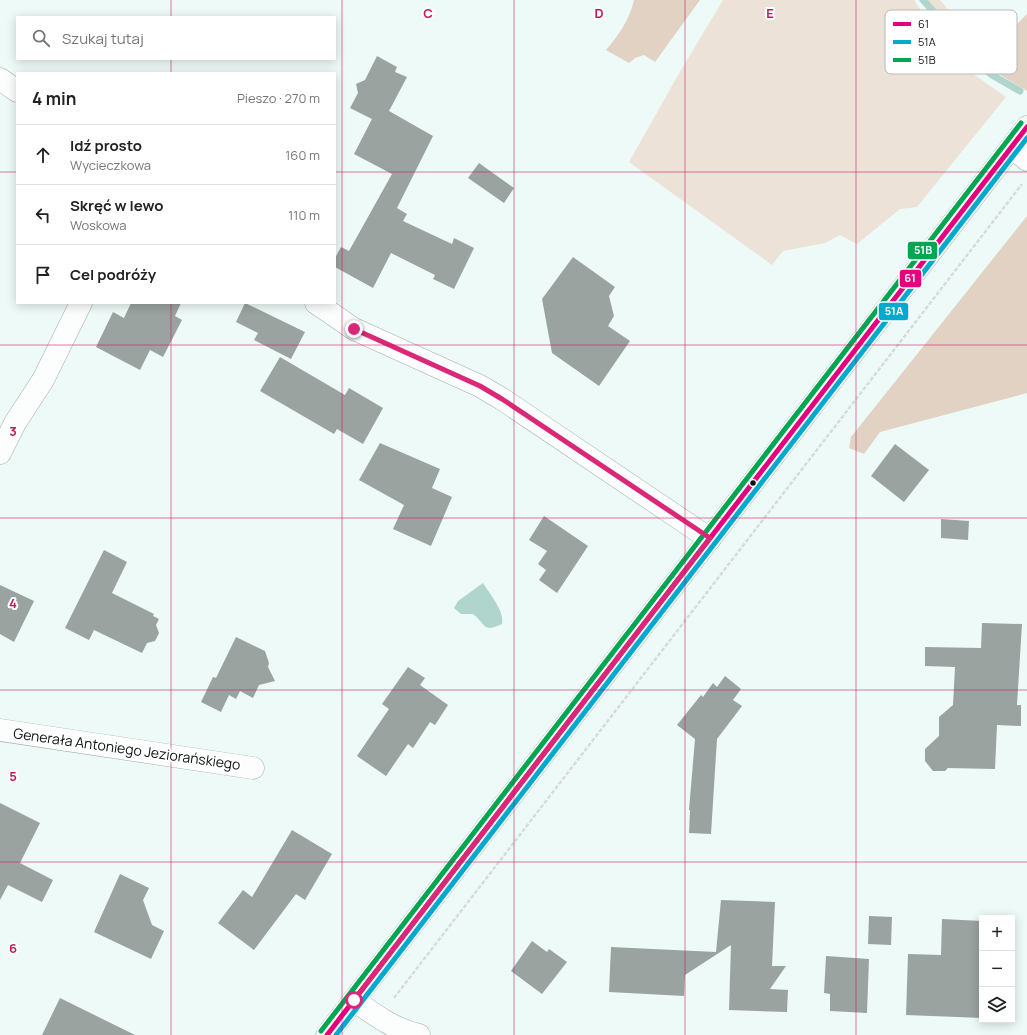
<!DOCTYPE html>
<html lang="pl">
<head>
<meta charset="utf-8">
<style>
	:root { --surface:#fff; --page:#f6f6f6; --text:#222; --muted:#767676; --line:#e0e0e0 }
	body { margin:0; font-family:Manrope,sans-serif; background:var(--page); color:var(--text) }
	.controls { position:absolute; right:12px; bottom:12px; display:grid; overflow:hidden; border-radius:0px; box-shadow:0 2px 10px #0003 }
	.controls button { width:36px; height:36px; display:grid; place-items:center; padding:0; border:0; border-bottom:1px solid var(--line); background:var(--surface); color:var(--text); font:20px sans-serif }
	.stop { position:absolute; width:12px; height:12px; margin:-9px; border:3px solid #db2777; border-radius:50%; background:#fff }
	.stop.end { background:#db2777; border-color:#fff; box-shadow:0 1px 4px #0008 }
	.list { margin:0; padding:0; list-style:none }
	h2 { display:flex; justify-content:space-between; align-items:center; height:52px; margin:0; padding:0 16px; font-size:17px }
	h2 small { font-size:13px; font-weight:400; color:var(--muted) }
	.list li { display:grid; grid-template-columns:26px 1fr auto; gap:12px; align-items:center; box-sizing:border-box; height:60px; padding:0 16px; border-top:1px solid var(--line) }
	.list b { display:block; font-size:15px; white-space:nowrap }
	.list p { margin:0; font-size:13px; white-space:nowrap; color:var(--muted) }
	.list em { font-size:13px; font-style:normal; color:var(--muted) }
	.icon { flex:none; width:22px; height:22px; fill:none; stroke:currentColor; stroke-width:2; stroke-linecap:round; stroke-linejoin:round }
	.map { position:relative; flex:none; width:1027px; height:1035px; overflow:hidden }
	.search { position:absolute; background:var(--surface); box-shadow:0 2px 10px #0003; left:16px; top:16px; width:320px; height:44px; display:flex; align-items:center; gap:10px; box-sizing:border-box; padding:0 14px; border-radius:0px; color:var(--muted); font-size:15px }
	.panel { position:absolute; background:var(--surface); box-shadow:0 2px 10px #0003; left:16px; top:72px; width:320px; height:232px; border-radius:0px }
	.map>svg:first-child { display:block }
	.green { fill:#ece2d7 }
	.forest { fill:#e1d2c4 }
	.water { fill:#b0d5cc }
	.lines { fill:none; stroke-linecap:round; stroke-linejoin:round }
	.stream { stroke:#b0d5cc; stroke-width:7 }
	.building { fill:#9ba3a1 }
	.street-casing { stroke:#a4acab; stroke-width:23 }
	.secondary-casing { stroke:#a4acab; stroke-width:23 }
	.path { stroke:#d7dbd9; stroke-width:2.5; stroke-dasharray:4 2; stroke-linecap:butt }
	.street { stroke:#fcfefe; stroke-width:22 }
	.secondary { stroke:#f8f7f4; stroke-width:22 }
	.bus-1-casing { stroke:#fff; stroke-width:8 }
	.bus-2-casing { stroke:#fff; stroke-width:8 }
	.bus-3-casing { stroke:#fff; stroke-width:8 }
	.bus-1 { stroke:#e5007d; stroke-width:5 }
	.bus-2 { stroke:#00a9ce; stroke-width:5 }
	.bus-3 { stroke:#00a651; stroke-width:5 }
	.route { stroke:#db2777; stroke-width:5 }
	.grid { fill:none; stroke:#c2185b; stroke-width:1; stroke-opacity:0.55 }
	.bus-dot { fill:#0a110f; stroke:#fff; stroke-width:1.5 }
	.labels { text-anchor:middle; stroke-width:4; stroke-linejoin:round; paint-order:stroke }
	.street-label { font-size:14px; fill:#0a110f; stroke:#fff }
	.key { fill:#fff; stroke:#b6b8b7; stroke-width:1 }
	.key-label { font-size:11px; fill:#0a110f }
	.grid-label { font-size:13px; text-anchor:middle; font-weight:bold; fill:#c2185b; stroke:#fff; stroke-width:4; stroke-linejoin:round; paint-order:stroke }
	.line-badge { stroke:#fff; stroke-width:1.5 }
	.badge-label { font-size:11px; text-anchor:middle; font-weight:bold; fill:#fff }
</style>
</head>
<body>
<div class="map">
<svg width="1027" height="1035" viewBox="0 0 1027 1035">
	<rect width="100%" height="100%" fill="#eefaf7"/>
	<!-- green -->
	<g class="green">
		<polygon points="723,0 914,0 937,36 966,69 1006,97 917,207 900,209 857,244 840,235 825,243 783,251 772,265 629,162 681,70"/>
		<polygon points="926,0 940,0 959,22 971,42 990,56 984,65 966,51 945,20"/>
	</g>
	<!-- forest -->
	<g class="forest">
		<path d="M634 0H700L655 62 644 55 635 58 629 63 606 50C618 36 630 19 634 0Z"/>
		<polygon points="1027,14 1027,91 984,65 1002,39"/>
		<polygon points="1027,216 1027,393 880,432 864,454 849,448 851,437"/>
	</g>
	<!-- water -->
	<path class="water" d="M483 583C489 593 505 611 502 624 482 633 487 625 473 614H461L454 608 458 601Z"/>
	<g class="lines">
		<!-- stream -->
		<polyline class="stream" points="923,0 944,23 956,43 968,56 992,75 1020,91"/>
	</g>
	<!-- building -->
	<g class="building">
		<polygon points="377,56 397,67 395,72 407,77 389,111 433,136 397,208 407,214 403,221 452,244 454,238 474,248 454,289 433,279 435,275 391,253 373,288 335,267 335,258 341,247 349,251 392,174 354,154 372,119 350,108 358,93 356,84 365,80"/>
		<polygon points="479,163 514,188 504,203 468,178"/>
		<polygon points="573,257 615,287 609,296 614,316 608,326 630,341 599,386 552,353 542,299"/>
		<polygon points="131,303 181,303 175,316 182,320 163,357 150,350 140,370 96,347 113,312 124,318"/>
		<polygon points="245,303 305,332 291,359 254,340 258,333 236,322"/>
		<polygon points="280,357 345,395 349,388 383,408 363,444 337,429 334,434 260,391"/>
		<polygon points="380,443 440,469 432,488 452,497 431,546 393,529 404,505 359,480"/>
		<polygon points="895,444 929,470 904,502 871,476"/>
		<polygon points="544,516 588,546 557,593 539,580 546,570 538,564 547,551 529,540"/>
		<polygon points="941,519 969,521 968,540 941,538"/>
		<polygon points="104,550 127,562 112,593 154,614 153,616 159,619 156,625 159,633 155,641 147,643 142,653 94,630 89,640 65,628"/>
		<polygon points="0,585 34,601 14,642 0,634"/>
		<polygon points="982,623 1022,624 1017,705 1021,705 1021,726 997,725 995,769 948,768 945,771 933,771 925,761 925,749 939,736 939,717 953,705 955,667 925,666 925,647 981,648"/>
		<polygon points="236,637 265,651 269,663 268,667 275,681 259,685 253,698 240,691 236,699 229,695 221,712 201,702 213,677 216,678"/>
		<polygon points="408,667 425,678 420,685 448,705 435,725 430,722 413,748 408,744 386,776 357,756 389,709 382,704"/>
		<polygon points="725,676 741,689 733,700 742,706 717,739 711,834 689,833 690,810 689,810 695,739 677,725 701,695 703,697 713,683 717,687"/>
		<polygon points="0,803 40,823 20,863 53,880 42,902 8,885 0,900"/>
		<polygon points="292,830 332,854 305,900 296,894 254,950 218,923 243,890 252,897"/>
		<polygon points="120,874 149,888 143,900 152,925 164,931 151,959 94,932"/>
		<polygon points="721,900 775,902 772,966 786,966 770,989 788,990 787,1012 729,1010 731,945 685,975 684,996 609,992 611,947 716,952"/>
		<polygon points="869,916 892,917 891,945 868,944"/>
		<polygon points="942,919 982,921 982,1018 906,1015 908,954 941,955"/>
		<polygon points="532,941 547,952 549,949 567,962 542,994 511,971"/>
		<polygon points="826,956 869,959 867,1013 830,1011 830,994 824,993"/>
		<polygon points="60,998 135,1035 42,1035"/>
	</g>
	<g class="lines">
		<defs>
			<g id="street">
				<polyline points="0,79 17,91"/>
				<polyline points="1012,147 1027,160"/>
				<polyline points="316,303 354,329 480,386 502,399 710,539"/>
				<polyline points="0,453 15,423 43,380 81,303"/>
				<polyline points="0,730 253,768"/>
				<path d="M354 1000C375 1015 393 1029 419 1035"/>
			</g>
			<polyline id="secondary" points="327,1035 1027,127"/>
		</defs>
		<!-- street casing -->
		<use href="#street" class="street-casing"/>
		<!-- secondary casing -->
		<use href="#secondary" class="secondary-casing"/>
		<!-- path -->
		<polyline class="path" points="394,998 1022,184"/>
		<!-- street -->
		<use href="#street" class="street"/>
		<!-- secondary -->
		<use href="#secondary" class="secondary"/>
		<defs>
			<polyline id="bus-1" points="327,1035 1027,127"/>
			<polyline id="bus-2" points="336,1035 1027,138"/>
			<polyline id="bus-3" points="321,1031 1021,123"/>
		</defs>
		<!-- bus-1 casing -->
		<use href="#bus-1" class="bus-1-casing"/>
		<!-- bus-2 casing -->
		<use href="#bus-2" class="bus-2-casing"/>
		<!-- bus-3 casing -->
		<use href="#bus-3" class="bus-3-casing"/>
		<!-- bus-1 -->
		<use href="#bus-1" class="bus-1"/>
		<!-- bus-2 -->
		<use href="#bus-2" class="bus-2"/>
		<!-- bus-3 -->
		<use href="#bus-3" class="bus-3"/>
	</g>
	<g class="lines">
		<!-- route -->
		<polyline class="route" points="354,329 480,386 502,399 710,538 354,1000"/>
	</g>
	<!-- grid -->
	<path class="grid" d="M171 0V17M342 0V1035M514 0V1035M685 0V1035M856 0V1035M171 59V73M0 172H17M335 172H1027M171 303V1035M0 345H1027M0 518H1027M0 690H1027M0 862H1027"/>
	<!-- markers -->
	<circle class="bus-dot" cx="753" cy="483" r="3.5"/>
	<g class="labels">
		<!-- street labels -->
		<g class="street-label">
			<text transform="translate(127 749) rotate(8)" y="5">Generała Antoniego Jeziorańskiego</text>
		</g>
	</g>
	<!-- legend -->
	<rect x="885" y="10" width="132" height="64" rx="6" class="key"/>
	<rect x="893" y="22" width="18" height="4" fill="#e5007d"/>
	<rect x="893" y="40" width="18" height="4" fill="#00a9ce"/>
	<rect x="893" y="58" width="18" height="4" fill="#00a651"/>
	<g class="key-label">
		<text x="918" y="28">61</text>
		<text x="918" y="46">51A</text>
		<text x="918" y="64">51B</text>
	</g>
	<g class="grid-label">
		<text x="428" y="18">C</text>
		<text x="599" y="18">D</text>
		<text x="770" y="18">E</text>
		<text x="13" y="436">3</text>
		<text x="13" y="608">4</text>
		<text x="13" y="781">5</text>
		<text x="13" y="953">6</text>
	</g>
	<g class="line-badge">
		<rect x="907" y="241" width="31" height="19" rx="4" fill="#00a651"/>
		<rect x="899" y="269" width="23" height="19" rx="4" fill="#e5007d"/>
		<rect x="878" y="302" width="31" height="19" rx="4" fill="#00a9ce"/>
	</g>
	<g class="badge-label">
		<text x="923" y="254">51B</text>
		<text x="910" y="282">61</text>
		<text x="894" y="315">51A</text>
	</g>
</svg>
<div class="controls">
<button>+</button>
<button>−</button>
<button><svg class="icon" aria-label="layers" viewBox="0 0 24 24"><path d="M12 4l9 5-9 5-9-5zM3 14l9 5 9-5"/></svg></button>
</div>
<div class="stop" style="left:354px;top:1000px"></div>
<div class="stop end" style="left:354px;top:329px"></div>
<div class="search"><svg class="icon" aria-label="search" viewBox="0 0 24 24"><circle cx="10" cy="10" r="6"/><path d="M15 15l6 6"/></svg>Szukaj tutaj</div>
<section class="panel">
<h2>4 min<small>Pieszo · 270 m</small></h2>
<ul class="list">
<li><svg class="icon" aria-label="ahead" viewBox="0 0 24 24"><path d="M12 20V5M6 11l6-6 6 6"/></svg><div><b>Idź prosto</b><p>Wycieczkowa</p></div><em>160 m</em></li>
<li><svg class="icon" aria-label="left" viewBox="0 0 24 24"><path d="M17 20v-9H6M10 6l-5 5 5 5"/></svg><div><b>Skręć w lewo</b><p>Woskowa</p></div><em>110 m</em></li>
<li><svg class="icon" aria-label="arrive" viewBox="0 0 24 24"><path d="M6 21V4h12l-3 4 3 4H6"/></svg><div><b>Cel podróży</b></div></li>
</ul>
</section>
</div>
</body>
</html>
